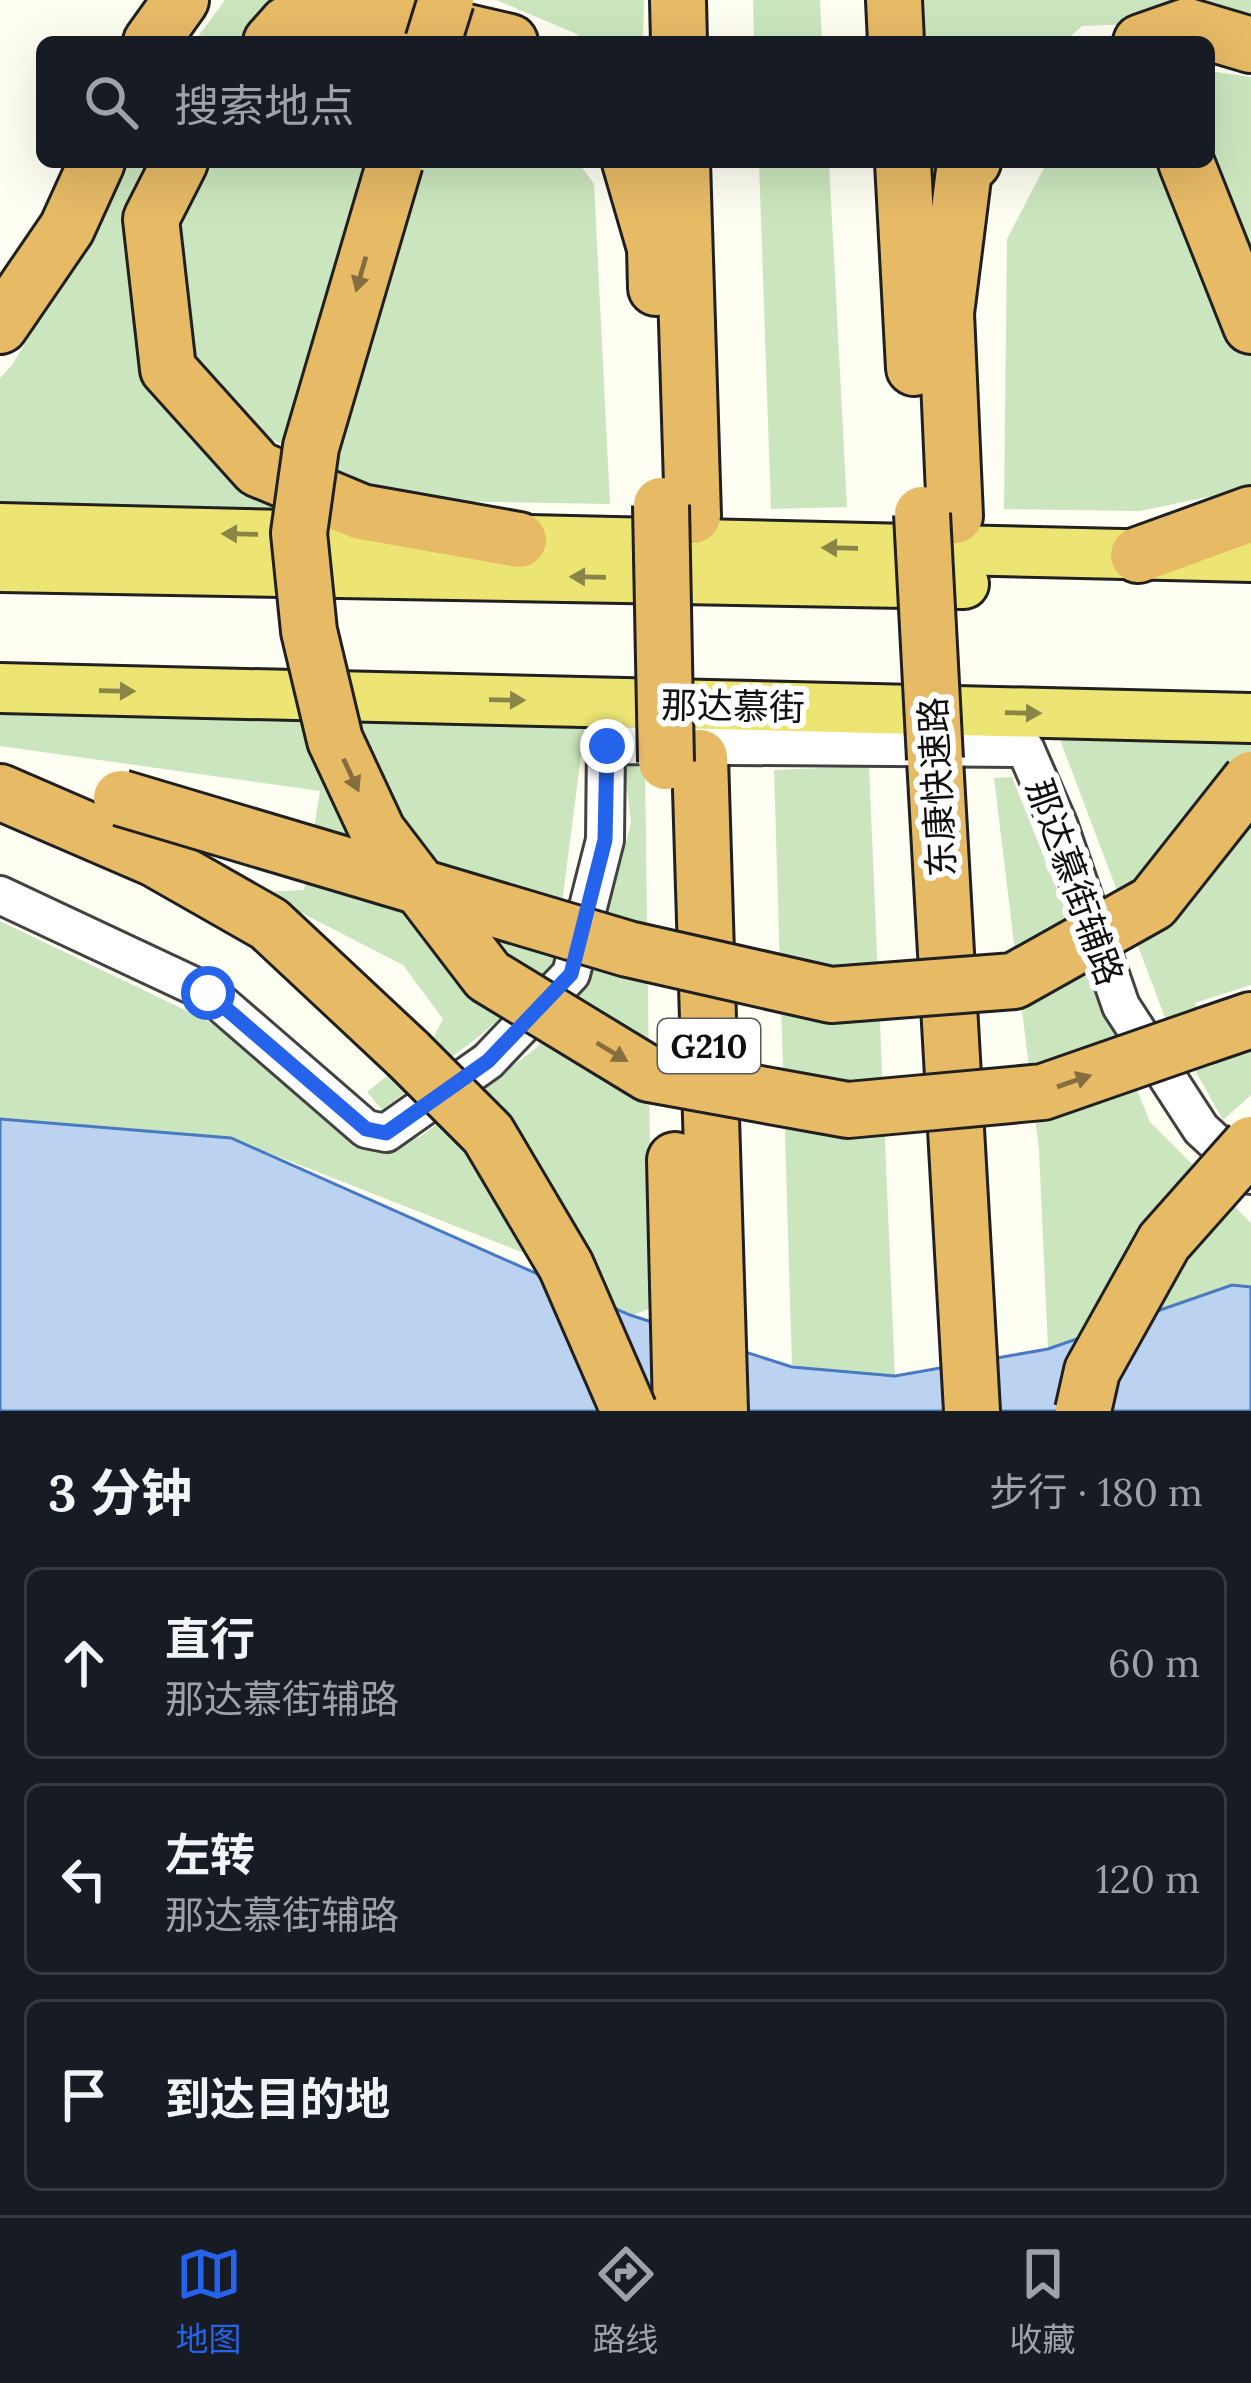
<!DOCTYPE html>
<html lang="zh">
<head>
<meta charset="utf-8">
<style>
	:root { --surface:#171b24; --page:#20242c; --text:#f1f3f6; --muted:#9ea1a6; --line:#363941; --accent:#2563eb }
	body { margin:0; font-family:Lora,"Noto Sans SC",serif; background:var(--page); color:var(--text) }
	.stop { position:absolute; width:36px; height:36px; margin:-27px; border:9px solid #2563eb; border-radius:50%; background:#fff }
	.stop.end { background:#2563eb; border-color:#fff; box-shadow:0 3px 12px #0008 }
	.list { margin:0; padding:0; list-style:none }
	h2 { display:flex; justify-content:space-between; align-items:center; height:156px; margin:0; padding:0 48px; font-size:51px }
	h2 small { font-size:39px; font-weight:400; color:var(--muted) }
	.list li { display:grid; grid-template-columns:78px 1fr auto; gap:36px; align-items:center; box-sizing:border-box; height:192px; margin:0 24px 24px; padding:0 24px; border:3px solid var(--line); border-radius:18px }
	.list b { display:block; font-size:45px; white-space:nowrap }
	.list p { margin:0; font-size:39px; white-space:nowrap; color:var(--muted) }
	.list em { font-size:39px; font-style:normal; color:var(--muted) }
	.icon { flex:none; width:66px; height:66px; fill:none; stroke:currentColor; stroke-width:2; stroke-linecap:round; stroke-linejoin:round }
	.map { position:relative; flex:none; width:1251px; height:1411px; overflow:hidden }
	.search { position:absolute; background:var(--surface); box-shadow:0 12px 48px #0002; left:36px; right:36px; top:36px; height:132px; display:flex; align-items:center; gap:30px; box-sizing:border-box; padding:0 42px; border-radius:18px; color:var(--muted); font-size:45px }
	.sheet { height:804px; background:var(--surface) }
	nav { display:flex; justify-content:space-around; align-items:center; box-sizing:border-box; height:168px; border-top:3px solid var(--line); background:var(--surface); font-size:33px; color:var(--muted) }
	nav a { display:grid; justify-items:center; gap:6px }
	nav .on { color:var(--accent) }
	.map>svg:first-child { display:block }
	.green { fill:#cbe6be }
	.water { fill:#bbd2f1; stroke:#487ac1; stroke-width:3 }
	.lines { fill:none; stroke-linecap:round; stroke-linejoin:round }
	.minor-casing { stroke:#424242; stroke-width:42 }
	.major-casing { stroke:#202020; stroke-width:54 }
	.highway-casing { stroke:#202020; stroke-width:60 }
	.minor { stroke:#fff; stroke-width:36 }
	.major { stroke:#ece574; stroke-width:48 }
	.highway { stroke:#e7ba66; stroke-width:54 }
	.highway-bridge-casing { stroke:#202020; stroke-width:60; stroke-linecap:butt }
	.highway-bridge { stroke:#e7ba66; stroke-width:54 }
	.oneway { fill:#866d3f }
	.oneway2 { fill:#898547 }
	.route { stroke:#2563eb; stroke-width:15 }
	.labels { text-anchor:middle; stroke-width:12; stroke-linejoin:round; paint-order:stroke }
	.shield { fill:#fff; stroke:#575757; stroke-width:3 }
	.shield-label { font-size:33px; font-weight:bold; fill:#0f0f0f }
	.street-label { font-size:36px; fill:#0f0f0f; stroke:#fff }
</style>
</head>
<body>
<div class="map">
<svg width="1251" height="1411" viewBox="0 0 1251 1411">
	<rect width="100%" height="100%" fill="#fefef2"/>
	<!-- green -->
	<g class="green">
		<polygon points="225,0 329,0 293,9 245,42 194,42"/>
		<polygon points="496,0 644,0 643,42 584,42 577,34"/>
		<polygon points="753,0 820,0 822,42 754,42"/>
		<polygon points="924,0 1251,0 1251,20 1082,26 1064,42 925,42"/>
		<polygon points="1209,71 1251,77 1251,488 1140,511 1004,509 1007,239 1047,162 1209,162"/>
		<polygon points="123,162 152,162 137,317 286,502 268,516 0,513 0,378 12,365 84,247"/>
		<polygon points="206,162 578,162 594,184 610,504 441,501 341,476 252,429 177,330 177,221"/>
		<polygon points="759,162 829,162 847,507 771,509"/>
		<polygon points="0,710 585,724 554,966 486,1031 382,1110 367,1092 432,1040 443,1019 403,965 261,892 304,890 320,791 0,746"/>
		<polygon points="1059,737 1251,740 1251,985 1195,1003 1213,1065 1251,1050 1251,1095 1223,1120 1164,1015"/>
		<polygon points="624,764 645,764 652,1308 630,1316 524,1253 231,1138 0,1119 0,921 210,1022 374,1149 420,1137 536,1048 591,978 631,823"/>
		<polygon points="869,766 895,1376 792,1367 774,770"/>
		<polygon points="1012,777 1150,1122 1251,1223 1251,1287 1232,1285 1048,1349 1039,1150 994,778"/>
	</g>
	<!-- water -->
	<polygon class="water" points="0,1119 231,1138 630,1315 792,1367 895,1376 1048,1349 1232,1285 1251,1287 1251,1411 0,1411"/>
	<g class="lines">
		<defs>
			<polyline id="minor" points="0,895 209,993 366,1129 386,1133 488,1061 571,974 605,840 606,745 1025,748 1059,826 1121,1006 1201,1129 1251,1175"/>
			<g id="major">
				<polyline points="0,528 412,538"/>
				<polyline points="482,539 1251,557"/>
				<polyline points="0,567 964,584"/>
				<polyline points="0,688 1251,718"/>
			</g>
			<g id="highway">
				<polyline points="678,0 679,42"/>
				<polyline points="894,0 896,42"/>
				<polyline points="151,42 181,0"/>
				<polyline points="271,42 287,24 385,13 510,42"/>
				<polyline points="1141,42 1187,26 1251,45"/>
				<polyline points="180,162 151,219 168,369 258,469 361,512 519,540"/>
				<polyline points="630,162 655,248 656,288"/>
				<polyline points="682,162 693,516"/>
				<polyline points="903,162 914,368"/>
				<polyline points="1186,162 1251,326"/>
				<polyline points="0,326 67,228 97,162"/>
				<polyline points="955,516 946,313 964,170 973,162"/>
				<polyline points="1138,555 1251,514"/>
				<polyline points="700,757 720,1411"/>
				<polyline points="935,759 972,1411"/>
				<polyline points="0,792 155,859 269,924 408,1054"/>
				<polyline points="1207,1035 1251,1020"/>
				<polyline points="675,1160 681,1411"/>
			</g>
		</defs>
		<!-- minor casing -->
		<use href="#minor" class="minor-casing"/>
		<!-- major casing -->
		<use href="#major" class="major-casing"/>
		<!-- highway casing -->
		<use href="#highway" class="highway-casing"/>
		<!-- minor -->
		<use href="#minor" class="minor"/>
		<!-- major -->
		<use href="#major" class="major"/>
		<!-- highway -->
		<use href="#highway" class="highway"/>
		<defs>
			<g id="highway-bridge">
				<polyline points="433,42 446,0"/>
				<polyline points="395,162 311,447 299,533 309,631 335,740 378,832 488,976 649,1074 848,1110 1043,1092 1207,1035"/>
				<polyline points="661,505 666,762"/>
				<polyline points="922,514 935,759"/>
				<polyline points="121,798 628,949 831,995 1014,981 1153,903 1251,779"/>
				<polyline points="408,1054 488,1134 566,1266 629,1411"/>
				<polyline points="1083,1411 1092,1371 1164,1242 1251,1144"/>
			</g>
		</defs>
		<!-- highway-bridge casing -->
		<use href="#highway-bridge" class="highway-bridge-casing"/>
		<!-- highway-bridge -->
		<use href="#highway-bridge" class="highway-bridge"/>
	</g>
	<!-- one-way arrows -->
	<defs><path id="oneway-solid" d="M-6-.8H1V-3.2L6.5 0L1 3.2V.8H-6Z" transform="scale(3)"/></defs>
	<g class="oneway">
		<use href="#oneway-solid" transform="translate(361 274) rotate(106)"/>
		<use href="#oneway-solid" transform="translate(351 775) rotate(65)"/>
		<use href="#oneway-solid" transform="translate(612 1052) rotate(31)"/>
		<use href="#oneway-solid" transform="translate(1074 1081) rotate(-19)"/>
	</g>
	<g class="oneway2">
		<use href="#oneway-solid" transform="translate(240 534) rotate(-179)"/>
		<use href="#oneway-solid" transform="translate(840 548) rotate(-179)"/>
		<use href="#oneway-solid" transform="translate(588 577) rotate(-179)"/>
		<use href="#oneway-solid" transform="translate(117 691) rotate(1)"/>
		<use href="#oneway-solid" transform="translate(507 700) rotate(1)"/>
		<use href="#oneway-solid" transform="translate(1023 713) rotate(1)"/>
	</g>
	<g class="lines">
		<!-- route -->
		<polyline class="route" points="208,993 366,1129 386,1133 488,1061 571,974 605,840 607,746"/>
	</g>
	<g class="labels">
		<!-- shield labels -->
		<rect class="shield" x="658" y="1019" width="102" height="54" rx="9"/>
		<g class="shield-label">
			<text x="709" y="1058">G210</text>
		</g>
		<!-- street labels -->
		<g class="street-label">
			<text transform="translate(733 706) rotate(1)" y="13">那达慕街</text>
			<text transform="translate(937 787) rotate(-93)" y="13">东康快速路</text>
			<text transform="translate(1075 882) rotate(70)" y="13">那达慕街辅路</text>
		</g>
	</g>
</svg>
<div class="stop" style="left:208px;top:993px"></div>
<div class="stop end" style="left:607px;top:746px"></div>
<div class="search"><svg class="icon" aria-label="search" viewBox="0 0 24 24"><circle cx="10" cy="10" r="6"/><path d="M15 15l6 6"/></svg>搜索地点</div>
</div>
<section class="sheet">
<h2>3 分钟<small>步行 · 180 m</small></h2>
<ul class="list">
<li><svg class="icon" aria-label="ahead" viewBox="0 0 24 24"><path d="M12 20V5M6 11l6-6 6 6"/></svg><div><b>直行</b><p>那达慕街辅路</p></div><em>60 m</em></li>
<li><svg class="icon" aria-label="left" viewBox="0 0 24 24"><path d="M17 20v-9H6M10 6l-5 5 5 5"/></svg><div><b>左转</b><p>那达慕街辅路</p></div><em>120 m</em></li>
<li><svg class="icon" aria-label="arrive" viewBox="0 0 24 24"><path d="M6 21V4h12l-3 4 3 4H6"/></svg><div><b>到达目的地</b></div></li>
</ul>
</section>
<nav>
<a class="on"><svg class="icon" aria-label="map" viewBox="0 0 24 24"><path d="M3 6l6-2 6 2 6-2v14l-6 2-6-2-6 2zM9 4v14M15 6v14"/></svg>地图</a>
<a><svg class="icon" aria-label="directions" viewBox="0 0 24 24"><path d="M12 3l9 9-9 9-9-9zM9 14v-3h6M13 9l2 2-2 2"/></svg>路线</a>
<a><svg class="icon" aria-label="saved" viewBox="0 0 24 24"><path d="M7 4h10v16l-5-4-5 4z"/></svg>收藏</a>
</nav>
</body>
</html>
